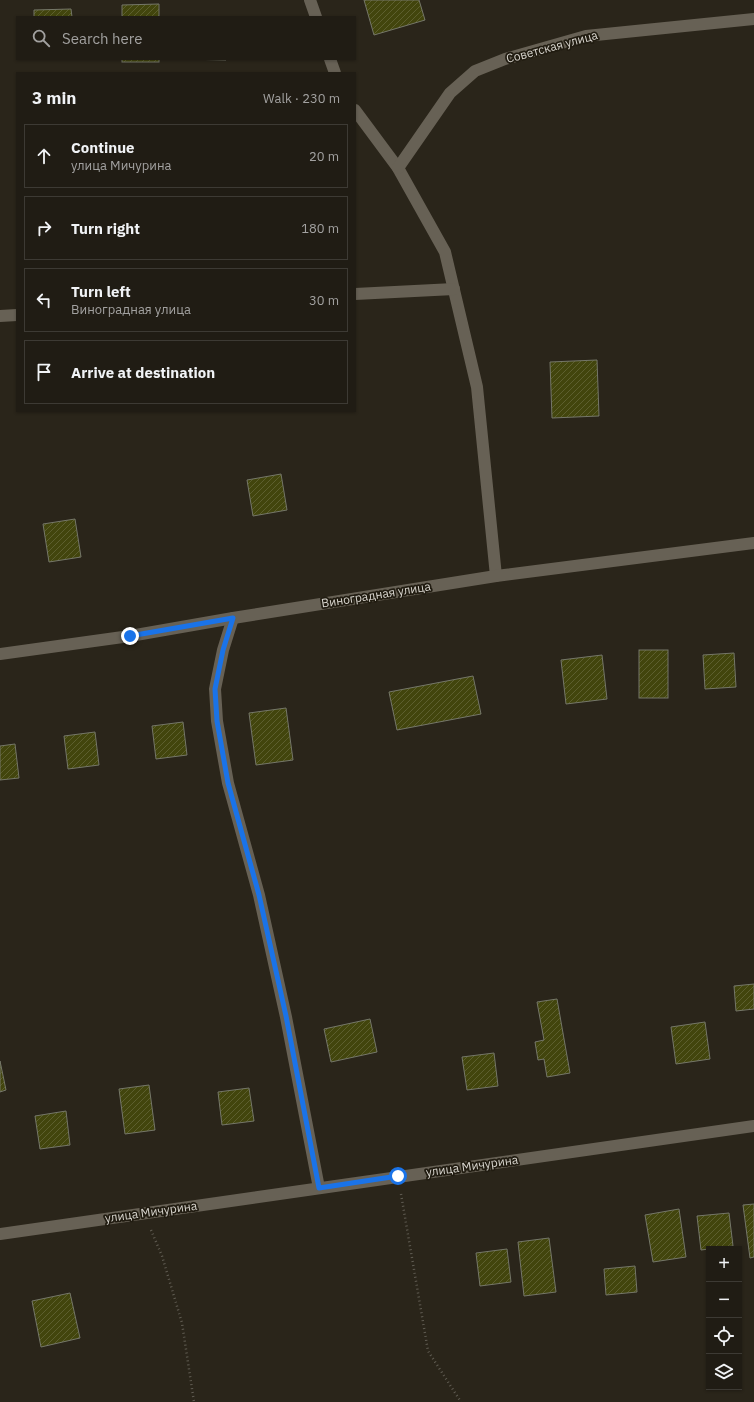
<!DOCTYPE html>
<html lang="en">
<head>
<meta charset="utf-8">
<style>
	:root { --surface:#201c14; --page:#28251d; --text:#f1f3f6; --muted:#a2a1a0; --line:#3d3a34 }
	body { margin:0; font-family:"IBM Plex Sans",sans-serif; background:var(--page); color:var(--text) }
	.controls { position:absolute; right:12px; bottom:12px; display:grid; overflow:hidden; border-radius:0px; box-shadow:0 1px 3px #0004 }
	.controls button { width:36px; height:36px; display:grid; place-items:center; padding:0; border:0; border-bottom:1px solid var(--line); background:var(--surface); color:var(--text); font:20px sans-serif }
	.stop { position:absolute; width:12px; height:12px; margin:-9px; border:3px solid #1a73e8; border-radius:50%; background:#fff }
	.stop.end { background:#1a73e8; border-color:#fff; box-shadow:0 1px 4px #0008 }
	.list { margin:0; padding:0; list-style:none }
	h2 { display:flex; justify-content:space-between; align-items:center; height:52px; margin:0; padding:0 16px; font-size:17px }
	h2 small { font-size:13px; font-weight:400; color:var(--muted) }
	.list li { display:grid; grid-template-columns:26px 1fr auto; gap:12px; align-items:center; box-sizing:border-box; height:64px; margin:0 8px 8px; padding:0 8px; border:1px solid var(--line); border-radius:0px }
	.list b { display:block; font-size:15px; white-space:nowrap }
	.list p { margin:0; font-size:13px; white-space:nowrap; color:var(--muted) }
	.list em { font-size:13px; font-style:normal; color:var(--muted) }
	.icon { flex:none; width:22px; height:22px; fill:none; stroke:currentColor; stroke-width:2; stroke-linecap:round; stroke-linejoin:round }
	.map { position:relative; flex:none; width:754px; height:1402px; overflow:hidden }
	.search { position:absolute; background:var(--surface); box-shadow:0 1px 3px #0004; left:16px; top:16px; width:340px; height:44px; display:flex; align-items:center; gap:10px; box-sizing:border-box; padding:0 14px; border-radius:0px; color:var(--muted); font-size:15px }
	.panel { position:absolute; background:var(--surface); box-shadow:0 1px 3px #0004; left:16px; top:72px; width:340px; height:340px; border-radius:0px }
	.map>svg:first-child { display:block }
	.building { fill:url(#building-hatch); stroke:#757769 }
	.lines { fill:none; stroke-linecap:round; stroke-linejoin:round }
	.path { stroke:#605c52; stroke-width:2.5; stroke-dasharray:1 3; stroke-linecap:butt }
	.lane { stroke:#676155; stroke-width:12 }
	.street { stroke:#676155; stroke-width:12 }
	.route { stroke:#1a73e8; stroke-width:5 }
	.labels { text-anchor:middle; stroke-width:3.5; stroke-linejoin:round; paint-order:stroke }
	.street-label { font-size:12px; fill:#dad7d0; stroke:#211c11 }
</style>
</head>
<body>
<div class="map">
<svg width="754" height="1402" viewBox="0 0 754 1402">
	<defs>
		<pattern id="building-hatch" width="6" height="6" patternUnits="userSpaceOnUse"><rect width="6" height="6" fill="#42450d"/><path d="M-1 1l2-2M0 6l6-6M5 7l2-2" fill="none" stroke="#5d5f2f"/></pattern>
	</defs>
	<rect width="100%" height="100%" fill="#2a251a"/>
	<!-- building -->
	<g class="building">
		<polygon points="364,0 419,0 425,20 374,35"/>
		<polygon points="159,4 159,17 122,17 122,5"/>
		<polygon points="71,9 72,17 34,17 34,10"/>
		<rect x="122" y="59" width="37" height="3"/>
		<polygon points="184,59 226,59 226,60"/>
		<polygon points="597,360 599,416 552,418 550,362"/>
		<polygon points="281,474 287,510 253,516 247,480"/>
		<polygon points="75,519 81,557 49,562 43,524"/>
		<rect x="639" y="650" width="29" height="48"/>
		<polygon points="734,653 736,687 705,689 703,655"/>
		<polygon points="602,655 607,699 566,704 561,660"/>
		<polygon points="473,676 481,714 397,730 389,692"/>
		<polygon points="286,708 293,760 256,765 249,713"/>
		<polygon points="183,722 187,755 156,759 152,726"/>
		<polygon points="95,732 99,765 68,769 64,736"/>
		<polygon points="15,744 19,778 0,780 0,746"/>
		<polygon points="754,984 754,1009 736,1011 734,986"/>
		<polygon points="557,999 570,1073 547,1077 544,1059 538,1060 535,1042 544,1040 537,1002"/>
		<polygon points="370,1019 377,1052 331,1062 324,1029"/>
		<polygon points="705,1022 710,1059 676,1064 671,1027"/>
		<polygon points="494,1053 498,1086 467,1090 462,1057"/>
		<polygon points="0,1061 6,1090 0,1092"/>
		<polygon points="149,1085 155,1130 125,1134 119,1089"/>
		<polygon points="249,1088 254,1121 222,1125 218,1092"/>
		<polygon points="66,1111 70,1145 40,1149 35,1116"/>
		<polygon points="754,1204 754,1257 750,1258 743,1205"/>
		<polygon points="679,1209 686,1257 653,1262 645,1215"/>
		<polygon points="729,1213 733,1246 701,1250 697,1216"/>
		<polygon points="549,1238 556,1292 524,1296 518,1242"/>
		<polygon points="507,1249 511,1282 480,1286 476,1253"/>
		<polygon points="635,1266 637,1292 606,1295 604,1269"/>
		<polygon points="70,1293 80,1338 41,1347 32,1301"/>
	</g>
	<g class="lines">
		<!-- path -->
		<g class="path">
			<polyline points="401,1194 428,1351 461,1402"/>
			<polyline points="151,1230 162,1256 182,1323 194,1402"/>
		</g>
		<!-- lane -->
		<polyline class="lane" points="233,618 223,650 215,689 217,721 228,783 259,895 286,1017 319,1188"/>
		<!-- street -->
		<g class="street">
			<polyline points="310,0 316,17"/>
			<polyline points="330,59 335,73"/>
			<polyline points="355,110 398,168 445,252 477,387 496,576"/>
			<polyline points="398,168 450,93 475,71 505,59 586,36 754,19"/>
			<polyline points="355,294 454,289"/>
			<polyline points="0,316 17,315"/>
			<polyline points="0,654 130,636 233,618 496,576 754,543"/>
			<polyline points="0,1234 754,1126"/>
		</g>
	</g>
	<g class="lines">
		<!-- route -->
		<polyline class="route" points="130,636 233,618 223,650 215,689 217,721 228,783 259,895 286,1016 319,1188 398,1176"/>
	</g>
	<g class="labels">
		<!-- street labels -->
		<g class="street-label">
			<text transform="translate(552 47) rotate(-15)" y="4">Советская улица</text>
			<text transform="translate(376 595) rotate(-9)" y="4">Виноградная улица</text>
			<text transform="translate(472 1166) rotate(-8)" y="4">улица Мичурина</text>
			<text transform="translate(151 1212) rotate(-8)" y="4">улица Мичурина</text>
		</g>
	</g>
</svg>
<div class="controls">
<button>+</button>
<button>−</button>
<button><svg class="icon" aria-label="locate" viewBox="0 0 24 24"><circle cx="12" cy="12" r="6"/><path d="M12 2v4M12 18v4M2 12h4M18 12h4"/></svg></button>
<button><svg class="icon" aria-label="layers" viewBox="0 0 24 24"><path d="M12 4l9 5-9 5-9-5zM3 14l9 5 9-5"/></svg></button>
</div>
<div class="stop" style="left:398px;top:1176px"></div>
<div class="stop end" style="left:130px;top:636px"></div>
<div class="search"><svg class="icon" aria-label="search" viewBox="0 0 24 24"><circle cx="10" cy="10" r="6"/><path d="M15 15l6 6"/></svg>Search here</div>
<section class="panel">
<h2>3 min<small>Walk · 230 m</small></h2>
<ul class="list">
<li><svg class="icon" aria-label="ahead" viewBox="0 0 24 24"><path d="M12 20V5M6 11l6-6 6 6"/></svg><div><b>Continue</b><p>улица Мичурина</p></div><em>20 m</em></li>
<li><svg class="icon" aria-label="right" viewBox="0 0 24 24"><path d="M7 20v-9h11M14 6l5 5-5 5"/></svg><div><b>Turn right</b></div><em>180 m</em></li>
<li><svg class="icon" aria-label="left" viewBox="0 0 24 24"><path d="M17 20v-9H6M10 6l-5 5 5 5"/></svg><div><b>Turn left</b><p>Виноградная улица</p></div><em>30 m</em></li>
<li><svg class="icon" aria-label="arrive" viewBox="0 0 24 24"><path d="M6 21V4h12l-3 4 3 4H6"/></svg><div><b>Arrive at destination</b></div></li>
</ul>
</section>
</div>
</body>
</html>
